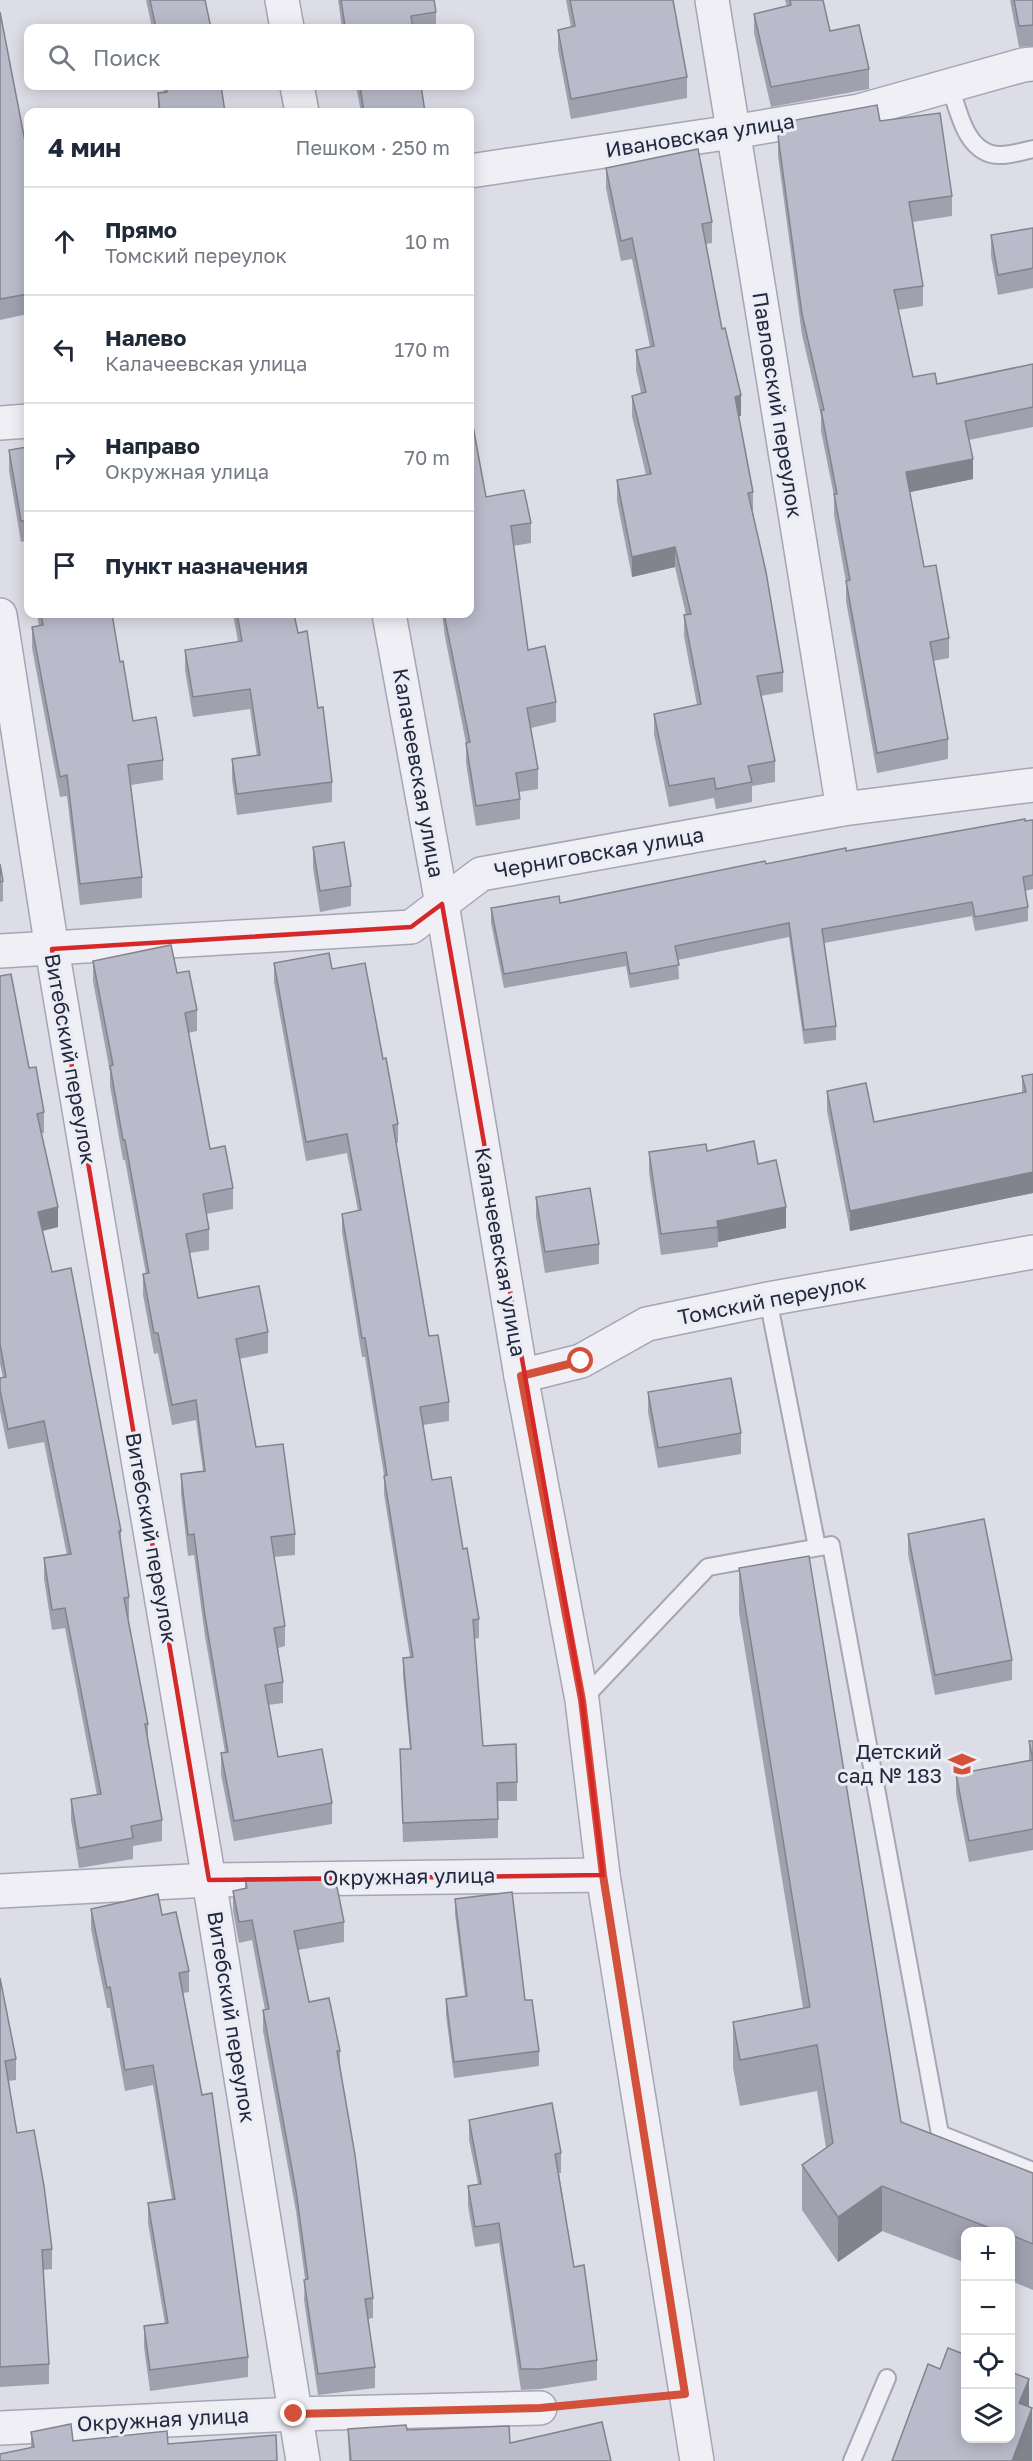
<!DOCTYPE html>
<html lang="ru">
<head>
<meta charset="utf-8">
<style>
	:root { --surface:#fff; --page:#f6f6f7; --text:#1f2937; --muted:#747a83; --line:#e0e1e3 }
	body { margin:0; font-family:"Golos Text",sans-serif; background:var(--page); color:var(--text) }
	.controls { position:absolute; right:18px; bottom:18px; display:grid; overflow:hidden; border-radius:12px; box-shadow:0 3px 15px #0003 }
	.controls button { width:54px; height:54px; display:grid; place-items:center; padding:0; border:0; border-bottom:2px solid var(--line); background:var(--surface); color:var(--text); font:30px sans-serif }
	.stop { position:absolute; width:18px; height:18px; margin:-14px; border:4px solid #d3503b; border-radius:50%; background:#fff }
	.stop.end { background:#d3503b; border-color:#fff; box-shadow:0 2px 6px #0008 }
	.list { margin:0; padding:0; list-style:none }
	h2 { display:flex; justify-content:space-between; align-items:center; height:78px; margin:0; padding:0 24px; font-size:26px }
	h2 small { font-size:20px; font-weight:400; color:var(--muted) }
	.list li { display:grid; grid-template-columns:39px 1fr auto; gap:18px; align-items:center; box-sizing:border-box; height:108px; padding:0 24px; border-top:2px solid var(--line) }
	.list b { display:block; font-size:22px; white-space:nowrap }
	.list p { margin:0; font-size:20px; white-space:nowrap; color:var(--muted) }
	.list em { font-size:20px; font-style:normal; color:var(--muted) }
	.icon { flex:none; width:33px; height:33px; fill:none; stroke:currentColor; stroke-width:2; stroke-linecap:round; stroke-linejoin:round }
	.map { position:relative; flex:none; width:1033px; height:2461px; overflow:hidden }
	.search { position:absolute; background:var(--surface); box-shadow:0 3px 15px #0003; left:24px; top:24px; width:450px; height:66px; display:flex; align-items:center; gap:15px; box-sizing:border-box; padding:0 21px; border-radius:12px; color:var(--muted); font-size:22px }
	.panel { position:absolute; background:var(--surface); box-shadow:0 3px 15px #0003; left:24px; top:108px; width:450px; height:510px; border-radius:12px }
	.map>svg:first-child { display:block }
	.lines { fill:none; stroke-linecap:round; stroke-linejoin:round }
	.lane-casing { stroke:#a5a6b4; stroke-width:20 }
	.street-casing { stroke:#a5a6b4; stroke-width:36 }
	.path { stroke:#babbc5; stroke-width:4; stroke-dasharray:4.5 4.5; stroke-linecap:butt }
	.lane { stroke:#efeff5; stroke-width:16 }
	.street { stroke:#efeff5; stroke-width:33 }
	.wall { fill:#9fa1ae }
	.shaded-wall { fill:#82838d }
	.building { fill:#b9bbca; stroke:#82838d; stroke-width:1.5 }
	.route { stroke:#d3503b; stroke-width:8 }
	.marked { fill:none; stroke:#d62828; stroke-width:4.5; stroke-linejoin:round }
	.labels { text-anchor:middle; stroke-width:6; stroke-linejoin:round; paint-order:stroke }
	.street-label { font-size:21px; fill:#25273e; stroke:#ebedf5 }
	.poi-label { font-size:21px; fill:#25273e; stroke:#ebedf5; text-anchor:end }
</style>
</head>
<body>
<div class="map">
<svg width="1033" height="2461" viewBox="0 0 1033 2461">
	<rect width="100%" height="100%" fill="#dcdde7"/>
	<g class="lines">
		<defs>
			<g id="lane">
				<path d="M950 85C958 110 966 156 1001 155 1011 155 1023 151 1033 149"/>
				<polyline points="768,1299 817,1547"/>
				<polyline points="582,1700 708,1567 831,1545 940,2134 1033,2171"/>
				<polyline points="852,2461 887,2378"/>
			</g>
			<g id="street">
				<polyline points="282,0 287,28"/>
				<polyline points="712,0 843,809"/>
				<polyline points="297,86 302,112"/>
				<polyline points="470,171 732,132 859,111 1023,65 1033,64"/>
				<polyline points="0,423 28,421"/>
				<polyline points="389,614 442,904 521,1376 582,1700 603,1875 697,2461"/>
				<polyline points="0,615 52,949 209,1880 303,2461"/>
				<polyline points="0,951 411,927 481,874 843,809 1033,785"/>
				<polyline points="521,1376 581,1361 647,1324 768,1299 1033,1252"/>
				<polyline points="0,1891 209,1880 603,1875"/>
				<polyline points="0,2428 294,2414 540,2408"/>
			</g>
		</defs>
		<!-- lane casing -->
		<use href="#lane" class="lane-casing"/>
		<!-- street casing -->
		<use href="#street" class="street-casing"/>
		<!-- path -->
		<polyline class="path" points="576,2405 649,2397"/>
		<!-- lane -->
		<use href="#lane" class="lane"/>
		<!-- street -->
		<use href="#street" class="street"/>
	</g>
	<!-- wall -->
	<g class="wall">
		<polygon points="146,0 205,0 211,28 152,28"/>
		<polygon points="338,0 434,0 436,12 436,28 342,28"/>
		<polygon points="566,0 673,0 687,77 687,98 571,119 558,50 558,30 571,27"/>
		<polygon points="785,0 823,0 830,31 869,69 869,89 771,107 754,33 754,14 787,6"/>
		<polygon points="1010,0 1033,0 1033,46 1019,47"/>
		<polygon points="0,12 28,157 28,314 0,320"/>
		<polygon points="162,86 221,86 225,112 158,112 158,93 164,92"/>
		<polygon points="356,86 421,86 425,112 361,112"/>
		<polygon points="880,121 952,196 952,216 913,222 923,286 923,306 898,310 913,377 937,384 1033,364 1033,427 969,440 973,479 909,492 924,567 949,638 949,658 933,661 948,739 948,759 877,773 846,601 846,582 834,515 834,496 821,431 821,416 802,335 778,156 778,136 779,136 779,123"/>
		<polygon points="606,168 712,222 712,243 706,244 722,329 741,416 739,416 753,492 753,512 783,672 783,692 761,696 775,761 775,782 752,786 752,802 716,809 714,798 669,807 654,734 654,714 697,705 684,636 684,615 686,615 675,567 632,577 617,501 617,480 646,475 632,416 632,396 641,393 636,370 636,350 650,347 632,259 621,261 606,188"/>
		<polygon points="1033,228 1033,288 998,295 991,256 991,235"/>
		<polygon points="28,447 28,562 25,541 21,542 9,471 9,450"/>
		<polygon points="486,497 531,523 531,543 513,546 528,650 556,702 556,722 531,728 538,769 538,789 519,792 520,799 520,819 476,826 466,763 466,743 445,637 442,614 470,614"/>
		<polygon points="37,614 106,614 120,662 133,721 163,760 163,780 131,785 142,877 142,898 80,905 67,796 60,797 32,648 32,627 39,626"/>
		<polygon points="233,614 294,614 298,633 318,708 332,782 332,802 237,815 232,779 232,759 257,756 250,709 193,717 185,670 185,650 238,642"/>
		<polygon points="1033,820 1033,889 1025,891 1028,907 1028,921 975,931 972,916 824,943 836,1026 836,1040 804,1044 789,937 678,960 679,979 630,988 626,966 504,988 491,923 491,908 560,903 766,864"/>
		<polygon points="313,847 351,886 351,906 320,912 313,868"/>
		<polygon points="0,864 3,881 3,901 0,902"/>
		<polygon points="93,961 177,973 197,1010 197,1031 188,1033 210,1149 233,1188 233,1209 206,1214 209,1229 209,1250 190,1253 198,1298 268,1332 268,1353 239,1359 256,1447 295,1534 295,1555 274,1557 285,1626 285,1646 278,1648 283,1682 283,1703 268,1705 278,1757 332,1803 332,1824 234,1841 221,1774 221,1753 225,1752 205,1636 194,1555 188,1556 181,1494 181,1474 203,1471 196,1420 172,1425 158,1353 154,1354 143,1295 143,1274 146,1274 125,1160 123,1160 110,1086 110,1072 93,981"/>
		<polygon points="274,963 332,969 383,1059 398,1124 398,1143 396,1143 429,1336 449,1402 449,1421 423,1425 432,1480 463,1549 479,1619 479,1638 474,1639 483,1746 517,1782 517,1801 498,1801 498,1838 403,1842 400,1749 410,1749 403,1676 403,1658 410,1657 384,1494 384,1475 365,1357 362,1357 342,1232 342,1214 358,1211 347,1153 306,1161 274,982"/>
		<polygon points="0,976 44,1112 44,1133 41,1133 58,1227 42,1231 52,1272 121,1531 121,1544 129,1597 129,1618 128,1618 148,1724 148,1739 162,1820 162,1841 133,1846 133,1859 79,1868 71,1820 71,1799 97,1795 65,1628 52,1630 44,1579 44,1558 67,1555 44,1442 8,1449 0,1411 0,1378 3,1377 0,1364"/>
		<polygon points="1033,1074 1033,1193 850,1231 827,1111 827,1091 874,1122 1022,1093 1022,1076"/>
		<polygon points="707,1151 758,1164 786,1228 718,1242 718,1247 661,1255 649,1173 649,1152"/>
		<polygon points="536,1197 599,1244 599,1264 545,1273 536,1217"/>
		<polygon points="648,1392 741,1433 741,1454 658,1468 648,1412"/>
		<polygon points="908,1534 1012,1660 1012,1680 935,1695 908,1554"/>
		<polygon points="739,1568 901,2122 1033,2173 1033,2290 1011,2281 1011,2232 966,2232 966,2263 882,2231 838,2262 802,2210 802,2165 826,2148 817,2091 740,2106 733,2068 733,2022 803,2008 739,1613"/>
		<polygon points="1029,1741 1033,1741 1033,1850 969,1862 956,1794 956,1774 1029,1760"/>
		<polygon points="245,1878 344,1922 344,1942 298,1950 309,2002 340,2051 340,2064 373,2298 373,2318 368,2319 375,2367 375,2388 318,2395 304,2300 305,2279 296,2211 263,2031 263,2010 265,2010 252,1940 239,1943 233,1911 233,1891 245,1889"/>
		<polygon points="455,1899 539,2051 539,2066 454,2078 446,2015 446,1999 465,1996 455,1914"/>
		<polygon points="91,1909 162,1915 189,1971 189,1992 183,1993 248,2357 248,2377 150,2391 144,2347 144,2326 165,2324 148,2223 148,2203 172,2199 153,2085 125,2091 110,2008 107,2008 91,1929"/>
		<polygon points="0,1978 16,2059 16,2080 8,2081 17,2133 52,2249 52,2269 43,2270 49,2364 49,2384 0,2387"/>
		<polygon points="469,2120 561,2153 561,2173 559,2173 574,2267 597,2360 597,2380 540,2389 521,2390 499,2243 475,2247 468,2206 468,2186 478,2184 469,2140"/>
		<polygon points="348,2429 407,2430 510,2443 611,2461 349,2461"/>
		<polygon points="31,2432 73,2441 168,2444 31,2448"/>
	</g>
	<!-- shaded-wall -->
	<g class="shaded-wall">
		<polygon points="741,395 741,416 735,417 735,397"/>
		<polygon points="973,459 973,479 906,493 906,472"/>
		<polygon points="675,547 675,567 632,577 632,557"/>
		<polygon points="1033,1172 1033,1193 850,1231 850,1211"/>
		<polygon points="58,1207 58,1227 38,1232 38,1212"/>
		<polygon points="786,1207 786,1228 718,1242 717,1221"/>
		<polygon points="882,2186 882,2231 838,2262 838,2217"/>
		<polygon points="1029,2379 1029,2416 1032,2408 1032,2461 1012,2461 1019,2403"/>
	</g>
	<!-- building -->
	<g class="building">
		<polygon points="150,0 205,0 211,28 156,28"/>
		<polygon points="341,0 434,0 436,12 411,16 413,28 350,28 350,25 345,26"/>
		<polygon points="570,0 673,0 687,77 571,99 558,30 575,26"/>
		<polygon points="790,0 823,0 830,31 859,25 869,69 771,87 754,14 791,5"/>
		<polygon points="1014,0 1033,0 1033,25 1019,26"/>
		<polygon points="0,12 28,157 28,294 0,299"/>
		<polygon points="166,86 221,86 225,112 160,112 158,93 167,92"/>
		<polygon points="360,86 421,86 425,112 364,112"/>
		<polygon points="877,105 880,121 940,113 952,196 909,202 923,286 894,290 913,377 935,373 937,384 1033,364 1033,407 965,421 973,459 906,472 924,567 936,565 949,638 930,642 948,739 877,753 846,581 850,580 834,494 837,494 821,410 824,410 802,314 778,136 782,135 779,123"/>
		<polygon points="698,149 712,222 702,224 722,329 725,328 741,395 735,397 753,492 748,493 766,572 783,672 757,676 775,761 748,766 752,782 716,789 714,778 669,786 654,714 701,704 684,615 691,614 675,547 632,557 617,480 651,474 632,396 646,392 636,350 654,346 632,238 621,241 606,168"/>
		<polygon points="1033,228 1033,268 998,275 991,235"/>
		<polygon points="470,410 486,497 524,490 531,523 511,526 528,650 545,646 556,702 527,708 538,769 516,773 520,799 476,806 466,743 470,742 444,614 470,614"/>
		<polygon points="28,447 28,541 25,521 21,521 9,450"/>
		<polygon points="41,614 112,614 120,662 123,661 133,721 156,717 163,760 128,765 142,877 80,884 67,775 60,777 32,627 43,625"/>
		<polygon points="237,614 294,614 298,633 307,631 318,708 323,707 332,782 237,794 232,759 260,755 250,689 193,697 185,650 242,641"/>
		<polygon points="1025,819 1025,821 1033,820 1033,875 1023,877 1028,907 975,917 972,902 822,929 836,1026 804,1030 789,923 675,946 679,965 630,974 626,952 504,974 491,908 559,896 560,903 765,861 766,864 846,848 846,851"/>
		<polygon points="344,842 351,886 320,891 313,847"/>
		<polygon points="0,864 3,881 0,882"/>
		<polygon points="171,945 177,973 189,971 197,1010 185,1013 210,1149 225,1146 233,1188 203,1194 209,1229 186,1234 198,1298 259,1286 268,1332 236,1339 256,1447 283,1444 295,1534 271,1537 285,1626 274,1628 283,1682 265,1685 278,1757 322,1749 332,1803 234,1821 221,1753 228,1752 205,1616 194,1534 188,1535 181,1474 205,1471 196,1400 172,1405 158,1333 154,1333 143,1274 149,1273 125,1140 123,1140 110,1066 113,1065 93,961"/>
		<polygon points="329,953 332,969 365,963 383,1059 386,1058 398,1124 393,1125 429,1336 438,1335 449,1402 420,1407 432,1480 451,1477 463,1549 467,1548 479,1619 473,1620 483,1746 516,1744 517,1782 497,1783 498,1819 403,1823 400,1749 411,1749 403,1658 413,1657 384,1476 387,1475 365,1338 362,1338 342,1214 361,1210 347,1134 306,1142 274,963"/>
		<polygon points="11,974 29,1068 36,1067 44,1112 37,1114 58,1207 38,1212 52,1272 71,1268 121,1531 119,1531 129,1597 124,1598 148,1724 145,1724 162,1820 131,1826 133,1838 79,1848 71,1799 101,1794 65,1608 52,1610 44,1558 71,1554 44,1421 8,1429 0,1390 0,1378 6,1377 0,1344 0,976"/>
		<polygon points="1033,1074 1033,1172 850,1211 827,1091 866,1083 874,1122 1026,1092 1022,1076"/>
		<polygon points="754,1141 758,1164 776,1160 786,1207 717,1221 718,1227 661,1234 649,1152 706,1144 707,1151"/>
		<polygon points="590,1188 599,1244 545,1252 536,1197"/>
		<polygon points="731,1378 741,1433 658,1448 648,1392"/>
		<polygon points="984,1519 1012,1660 935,1675 908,1534"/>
		<polygon points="809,1556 901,2122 1033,2173 1033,2244 1011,2235 1011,2232 1000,2232 882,2186 838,2217 802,2165 833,2143 817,2045 740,2060 733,2022 810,2007 739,1568"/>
		<polygon points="1029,1741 1033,1741 1033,1829 969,1841 956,1774 1033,1760"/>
		<polygon points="335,1877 344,1922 294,1931 309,2002 329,1998 340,2051 337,2051 355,2155 373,2298 365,2299 375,2367 318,2374 304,2280 308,2279 296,2191 263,2010 269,2009 252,1920 239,1922 233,1891 247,1888 245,1878"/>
		<polygon points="512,1892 525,2000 532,2000 539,2051 454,2062 446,1999 467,1996 455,1899"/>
		<polygon points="158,1894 162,1915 176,1912 189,1971 179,1973 202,2095 212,2093 248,2357 150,2370 144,2326 168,2323 148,2203 175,2199 153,2065 125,2070 110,1987 107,1988 91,1909"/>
		<polygon points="0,1978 16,2059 5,2061 17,2133 34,2130 44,2186 52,2249 42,2250 49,2364 0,2367"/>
		<polygon points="552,2103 561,2153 555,2154 574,2267 584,2265 597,2360 540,2369 521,2369 499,2223 475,2227 468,2186 481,2184 469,2120"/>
		<polygon points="948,2348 966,2355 966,2439 1011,2439 1011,2372 1029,2379 1019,2403 1032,2408 1012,2461 892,2461 928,2364 940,2369"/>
		<polygon points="602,2422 611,2461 351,2461 348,2429 406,2425 407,2430 509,2426 510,2443"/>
		<polygon points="71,2424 73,2441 167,2431 168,2444 276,2435 277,2461 0,2461 0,2454 34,2447 31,2432"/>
	</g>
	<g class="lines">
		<!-- route -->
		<polyline class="route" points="294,2414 540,2408 685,2394 603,1875 582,1700 521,1376 581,1361"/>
	</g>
	<!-- marked area -->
	<path class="marked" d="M442 904 582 1700 603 1875 209 1880 52 949 411 927Z"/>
	<!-- icons -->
	<defs>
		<symbol id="school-bare" viewBox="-9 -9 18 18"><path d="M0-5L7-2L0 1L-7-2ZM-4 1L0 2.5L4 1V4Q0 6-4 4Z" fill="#d3503b" stroke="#ebedf5" stroke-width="2.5" paint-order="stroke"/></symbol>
	</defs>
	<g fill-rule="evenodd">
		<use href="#school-bare" x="943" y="1745" width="38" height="38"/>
	</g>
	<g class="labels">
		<!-- street labels -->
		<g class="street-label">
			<text transform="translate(700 136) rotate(-9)" y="7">Ивановская улица</text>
			<text transform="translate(777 405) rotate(81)" y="7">Павловский переулок</text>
			<text transform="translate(418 773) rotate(80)" y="7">Калачеевская улица</text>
			<text transform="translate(599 853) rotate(-10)" y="7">Черниговская улица</text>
			<text transform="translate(70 1059) rotate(80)" y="7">Витебский переулок</text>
			<text transform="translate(500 1252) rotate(80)" y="7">Калачеевская улица</text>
			<text transform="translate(772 1300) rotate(-11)" y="7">Томский переулок</text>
			<text transform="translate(151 1538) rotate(80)" y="7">Витебский переулок</text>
			<text transform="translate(409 1877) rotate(-1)" y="7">Окружная улица</text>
			<text transform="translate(231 2017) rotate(81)" y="7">Витебский переулок</text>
			<text transform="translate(163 2420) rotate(-3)" y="7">Окружная улица</text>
		</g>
		<!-- poi labels -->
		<g class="poi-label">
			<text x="942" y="1759">Детский<tspan x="942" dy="24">сад № 183</tspan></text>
		</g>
	</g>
</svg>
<div class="controls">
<button>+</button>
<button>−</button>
<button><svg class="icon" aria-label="locate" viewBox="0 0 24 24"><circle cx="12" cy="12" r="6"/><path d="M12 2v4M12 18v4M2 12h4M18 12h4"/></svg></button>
<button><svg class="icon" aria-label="layers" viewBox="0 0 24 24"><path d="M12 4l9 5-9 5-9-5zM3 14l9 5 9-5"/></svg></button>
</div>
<div class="stop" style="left:581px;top:1361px"></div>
<div class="stop end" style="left:294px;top:2414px"></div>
<div class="search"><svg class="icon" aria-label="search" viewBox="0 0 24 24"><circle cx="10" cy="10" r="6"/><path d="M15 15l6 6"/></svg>Поиск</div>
<section class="panel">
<h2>4 мин<small>Пешком · 250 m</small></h2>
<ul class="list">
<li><svg class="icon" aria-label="ahead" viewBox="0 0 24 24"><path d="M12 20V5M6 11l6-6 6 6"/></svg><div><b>Прямо</b><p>Томский переулок</p></div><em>10 m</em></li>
<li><svg class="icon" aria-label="left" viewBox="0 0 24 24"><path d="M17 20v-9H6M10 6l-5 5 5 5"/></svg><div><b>Налево</b><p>Калачеевская улица</p></div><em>170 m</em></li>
<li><svg class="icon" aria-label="right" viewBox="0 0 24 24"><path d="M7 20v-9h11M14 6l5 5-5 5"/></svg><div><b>Направо</b><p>Окружная улица</p></div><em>70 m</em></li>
<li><svg class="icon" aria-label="arrive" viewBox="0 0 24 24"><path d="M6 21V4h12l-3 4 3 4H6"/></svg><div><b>Пункт назначения</b></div></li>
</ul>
</section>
</div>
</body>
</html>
